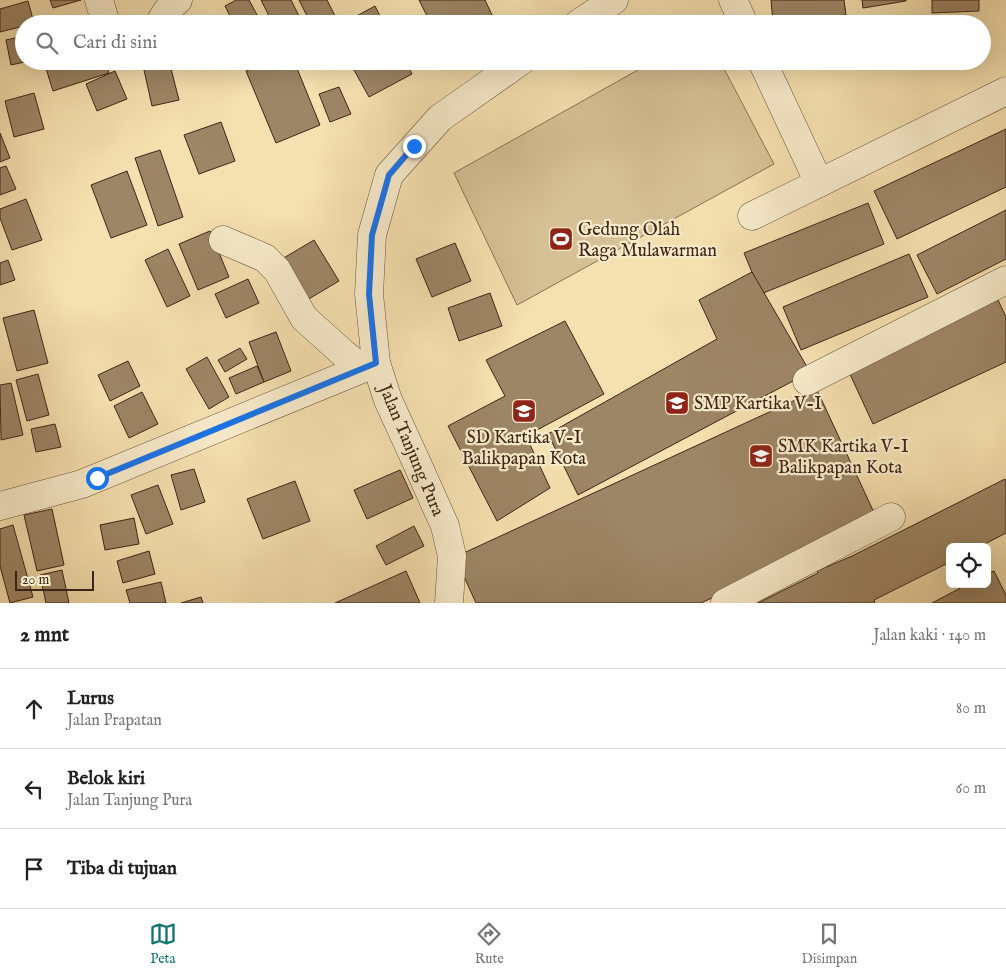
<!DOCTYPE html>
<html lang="id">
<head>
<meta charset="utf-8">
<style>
	:root { --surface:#fff; --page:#f2f2f2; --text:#222; --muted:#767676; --line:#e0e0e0; --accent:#0f766e }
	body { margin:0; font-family:"IM FELL English",serif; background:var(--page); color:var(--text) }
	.controls { position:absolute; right:15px; bottom:15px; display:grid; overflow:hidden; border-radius:8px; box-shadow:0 5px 20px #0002 }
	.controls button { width:45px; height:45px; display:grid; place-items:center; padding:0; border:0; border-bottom:1px solid var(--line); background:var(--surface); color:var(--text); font:25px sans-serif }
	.scale { position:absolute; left:15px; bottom:12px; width:79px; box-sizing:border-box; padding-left:5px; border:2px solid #3e2516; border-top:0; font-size:14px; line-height:18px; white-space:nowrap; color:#3e2516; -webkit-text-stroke:4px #f8ebcb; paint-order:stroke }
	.stop { position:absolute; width:15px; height:15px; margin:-11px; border:4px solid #1a73e8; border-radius:50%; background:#fff }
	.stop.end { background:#1a73e8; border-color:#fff; box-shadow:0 1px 5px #0008 }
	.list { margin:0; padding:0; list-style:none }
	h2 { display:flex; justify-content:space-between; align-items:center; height:65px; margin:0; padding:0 20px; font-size:21px }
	h2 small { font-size:16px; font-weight:400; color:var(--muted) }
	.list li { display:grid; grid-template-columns:32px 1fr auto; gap:15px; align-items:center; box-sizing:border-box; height:80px; padding:0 20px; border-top:1px solid var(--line) }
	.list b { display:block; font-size:19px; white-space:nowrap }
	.list p { margin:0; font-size:16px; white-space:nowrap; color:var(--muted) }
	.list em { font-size:16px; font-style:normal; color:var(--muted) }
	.icon { flex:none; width:28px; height:28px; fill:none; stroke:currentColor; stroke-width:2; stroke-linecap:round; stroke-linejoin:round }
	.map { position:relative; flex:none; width:1006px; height:603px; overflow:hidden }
	.search { position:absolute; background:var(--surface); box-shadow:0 5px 20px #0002; left:15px; right:15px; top:15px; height:55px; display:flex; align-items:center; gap:12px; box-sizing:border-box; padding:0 18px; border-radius:28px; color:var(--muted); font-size:19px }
	.sheet { height:305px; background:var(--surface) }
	nav { display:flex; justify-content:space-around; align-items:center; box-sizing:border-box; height:70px; border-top:1px solid var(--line); background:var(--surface); font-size:14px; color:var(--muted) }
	nav a { display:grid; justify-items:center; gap:2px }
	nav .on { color:var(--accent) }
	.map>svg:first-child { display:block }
	.green { fill:#d6c095; stroke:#8a7256 }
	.building { fill:#9d8666; stroke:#3e2516 }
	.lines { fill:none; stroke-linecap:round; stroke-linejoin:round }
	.minor-casing { stroke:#6c543c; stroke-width:29 }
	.minor { stroke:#f8ebcb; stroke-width:28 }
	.route { stroke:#1a73e8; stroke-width:6 }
	.labels { text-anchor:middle; stroke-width:4.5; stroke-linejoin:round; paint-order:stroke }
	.poi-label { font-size:18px; fill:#3e2516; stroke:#f8ebcb; text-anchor:start }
	.street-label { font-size:18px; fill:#3e2516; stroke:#f8ebcb }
</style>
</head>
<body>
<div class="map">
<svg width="1006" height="603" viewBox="0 0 1006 603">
	<rect width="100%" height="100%" fill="#f5e0af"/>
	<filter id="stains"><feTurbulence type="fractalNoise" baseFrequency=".004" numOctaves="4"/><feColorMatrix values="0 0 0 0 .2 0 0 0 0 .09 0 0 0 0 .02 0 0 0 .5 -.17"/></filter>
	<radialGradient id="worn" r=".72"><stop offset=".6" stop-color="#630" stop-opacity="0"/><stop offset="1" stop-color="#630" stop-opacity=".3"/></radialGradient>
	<!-- green -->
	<polygon class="green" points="654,61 720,61 774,164 517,305 454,173"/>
	<!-- building -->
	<g class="building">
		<polygon points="50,0 81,0 53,8"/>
		<polygon points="236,0 249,0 262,24 234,24 225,6"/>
		<polygon points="261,0 291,0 303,24 273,24"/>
		<polygon points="299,0 327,0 338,22 335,24 311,24"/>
		<polygon points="419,0 485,0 492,15 474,24 431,24"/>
		<polygon points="771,0 844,0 846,15 773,23"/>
		<polygon points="862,0 906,0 906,1 863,8"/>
		<polygon points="932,0 979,0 979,11 932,13"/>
		<polygon points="28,1 34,23 24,24 24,26 0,32 0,9"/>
		<polygon points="375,6 384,24 342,24"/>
		<polygon points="24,36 24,61 29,61 11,65 6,40"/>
		<polygon points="45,61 105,61 109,73 53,91 44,62"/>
		<polygon points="142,61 169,61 179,100 152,106"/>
		<polygon points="269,61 294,61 320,125 276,143 246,71"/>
		<polygon points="349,61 405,61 412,74 369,97"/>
		<polygon points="115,71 127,99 97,111 86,84"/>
		<polygon points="339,87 351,114 330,122 319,94"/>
		<polygon points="34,93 44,129 14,137 5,101"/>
		<polygon points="221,122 235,161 199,174 184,135"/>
		<polygon points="1006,129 1006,187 897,239 874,191"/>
		<polygon points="0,133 10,158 0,162"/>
		<polygon points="160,150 183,217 158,226 135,158"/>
		<polygon points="6,166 16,189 0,195 0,168"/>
		<polygon points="127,171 147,225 111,238 91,185"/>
		<polygon points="26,199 42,240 12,250 0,218 0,209"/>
		<polygon points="868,203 884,244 761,294 744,253"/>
		<polygon points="1006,210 1006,259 937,294 917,255"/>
		<polygon points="210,231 229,277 198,290 179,244"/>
		<polygon points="314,240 339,281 302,303 277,262"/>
		<polygon points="455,243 471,281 432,297 416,259"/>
		<polygon points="168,249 190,296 167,307 145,260"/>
		<polygon points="909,254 928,297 801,350 783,307"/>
		<polygon points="8,260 15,280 0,285 0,263"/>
		<polygon points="752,272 810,372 578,495 548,434 717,339 699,300"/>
		<polygon points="248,279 259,303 226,318 215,294"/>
		<polygon points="490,293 502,326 459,341 448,308"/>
		<polygon points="998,300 1006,317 1006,362 873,424 848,370"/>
		<polygon points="34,310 48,363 17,371 3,318"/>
		<polygon points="565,321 604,394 526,436 550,488 497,521 448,426 505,396 486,360"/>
		<polygon points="276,332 291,371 264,382 249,342"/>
		<polygon points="240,348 247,359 225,372 218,360"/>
		<polygon points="207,357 229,397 209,409 186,369"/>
		<polygon points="128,361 140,386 110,401 98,375"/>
		<polygon points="257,366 264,382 236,394 229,378"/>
		<polygon points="38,374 49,415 27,421 16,380"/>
		<polygon points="11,383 23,435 1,440 0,385"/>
		<polygon points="817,390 878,521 701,603 476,603 455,557"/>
		<polygon points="142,392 158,424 129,438 114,406"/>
		<polygon points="55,424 61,447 36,452 31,429"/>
		<polygon points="194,469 205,502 181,510 171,475"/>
		<polygon points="400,470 413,498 367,519 354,490"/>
		<polygon points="1005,479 1006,482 1006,533 979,547 950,547 950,562 874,600 875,603 758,603 818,573 817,571 852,556"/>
		<polygon points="295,481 310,521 263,539 247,499"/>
		<polygon points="158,485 173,524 146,534 131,495"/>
		<polygon points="52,509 64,565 37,571 24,515"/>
		<polygon points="134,518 139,544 105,550 100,525"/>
		<polygon points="13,525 33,597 10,603 0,566 0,529"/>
		<polygon points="414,526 424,546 386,565 376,546"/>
		<polygon points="149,551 155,574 123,583 117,561"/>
		<polygon points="62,570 69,603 46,603 40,575"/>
		<polygon points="406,571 420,603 335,603"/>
		<polygon points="994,571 1006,595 1006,603 932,603 968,584 987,584 987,574"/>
		<polygon points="161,582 166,603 130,603 126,590"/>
		<polygon points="201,597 203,603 181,603"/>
	</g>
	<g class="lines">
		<defs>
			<g id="minor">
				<polyline points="99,0 106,24"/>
				<polyline points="733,0 744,24"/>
				<path d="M160 24C164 13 169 7 178 0"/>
				<polyline points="578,24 614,0"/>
				<polyline points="762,61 819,183"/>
				<polyline points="752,216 1006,91"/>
				<polyline points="223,240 265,258 277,270 304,318 344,354 362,368"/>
				<polyline points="807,381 1006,280"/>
				<polyline points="0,506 82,484 376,363"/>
				<polyline points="449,603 452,556 445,526 415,459 388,400 376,363 369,294 372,235 389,175 440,118 521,61"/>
				<polyline points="725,603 891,517"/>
			</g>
		</defs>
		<!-- minor casing -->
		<use href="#minor" class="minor-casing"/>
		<!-- minor -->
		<use href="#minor" class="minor"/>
	</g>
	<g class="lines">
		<!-- route -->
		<polyline class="route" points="97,478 376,363 369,294 372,235 389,175 414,146"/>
	</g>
	<!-- icons -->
	<defs>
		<symbol id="stadium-square" viewBox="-11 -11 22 22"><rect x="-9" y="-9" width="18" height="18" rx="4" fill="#8f2418" stroke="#f8ebcb"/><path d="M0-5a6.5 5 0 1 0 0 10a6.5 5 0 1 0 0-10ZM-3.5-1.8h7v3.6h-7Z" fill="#fff"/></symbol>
		<symbol id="school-square" viewBox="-11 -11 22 22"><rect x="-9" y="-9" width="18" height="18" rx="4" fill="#8f2418" stroke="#f8ebcb"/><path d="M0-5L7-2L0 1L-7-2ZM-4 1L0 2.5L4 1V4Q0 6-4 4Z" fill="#fff"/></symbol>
	</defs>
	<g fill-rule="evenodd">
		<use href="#stadium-square" x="547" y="225" width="28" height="28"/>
		<use href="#school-square" x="663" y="389" width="28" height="28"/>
		<use href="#school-square" x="510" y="397" width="28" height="28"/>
		<use href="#school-square" x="747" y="442" width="28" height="28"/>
	</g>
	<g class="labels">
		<!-- poi labels -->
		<g class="poi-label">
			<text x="578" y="235">Gedung Olah<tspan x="578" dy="21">Raga Mulawarman</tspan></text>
			<text x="694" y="409">SMP Kartika V-I</text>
			<text x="524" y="443" text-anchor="middle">SD Kartika V-I<tspan x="524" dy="21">Balikpapan Kota</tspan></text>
			<text x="778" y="452">SMK Kartika V-I<tspan x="778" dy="21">Balikpapan Kota</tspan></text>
		</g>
		<!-- street labels -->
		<g class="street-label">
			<text transform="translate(412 450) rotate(67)" y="6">Jalan Tanjung Pura</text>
		</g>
	</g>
	<rect width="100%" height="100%" filter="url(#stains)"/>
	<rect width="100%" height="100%" fill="url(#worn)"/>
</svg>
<div class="controls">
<button><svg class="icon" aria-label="locate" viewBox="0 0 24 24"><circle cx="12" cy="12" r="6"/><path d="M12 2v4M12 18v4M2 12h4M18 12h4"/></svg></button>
</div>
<div class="scale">20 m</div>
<div class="stop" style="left:97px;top:478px"></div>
<div class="stop end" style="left:414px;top:146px"></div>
<div class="search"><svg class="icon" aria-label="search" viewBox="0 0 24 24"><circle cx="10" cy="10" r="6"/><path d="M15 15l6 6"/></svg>Cari di sini</div>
</div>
<section class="sheet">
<h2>2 mnt<small>Jalan kaki · 140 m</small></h2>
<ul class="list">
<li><svg class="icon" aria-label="ahead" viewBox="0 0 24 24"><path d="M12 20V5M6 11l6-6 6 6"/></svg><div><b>Lurus</b><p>Jalan Prapatan</p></div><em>80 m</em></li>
<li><svg class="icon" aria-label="left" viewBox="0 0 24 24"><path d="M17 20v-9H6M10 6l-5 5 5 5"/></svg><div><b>Belok kiri</b><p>Jalan Tanjung Pura</p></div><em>60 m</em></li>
<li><svg class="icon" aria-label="arrive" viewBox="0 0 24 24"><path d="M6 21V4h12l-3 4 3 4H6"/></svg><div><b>Tiba di tujuan</b></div></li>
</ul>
</section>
<nav>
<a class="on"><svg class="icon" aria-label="map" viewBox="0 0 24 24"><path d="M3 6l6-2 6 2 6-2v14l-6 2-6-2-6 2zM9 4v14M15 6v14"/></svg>Peta</a>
<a><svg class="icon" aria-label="directions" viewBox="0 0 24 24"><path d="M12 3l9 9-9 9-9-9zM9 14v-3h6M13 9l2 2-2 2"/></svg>Rute</a>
<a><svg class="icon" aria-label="saved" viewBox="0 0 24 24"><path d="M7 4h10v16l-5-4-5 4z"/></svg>Disimpan</a>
</nav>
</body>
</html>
